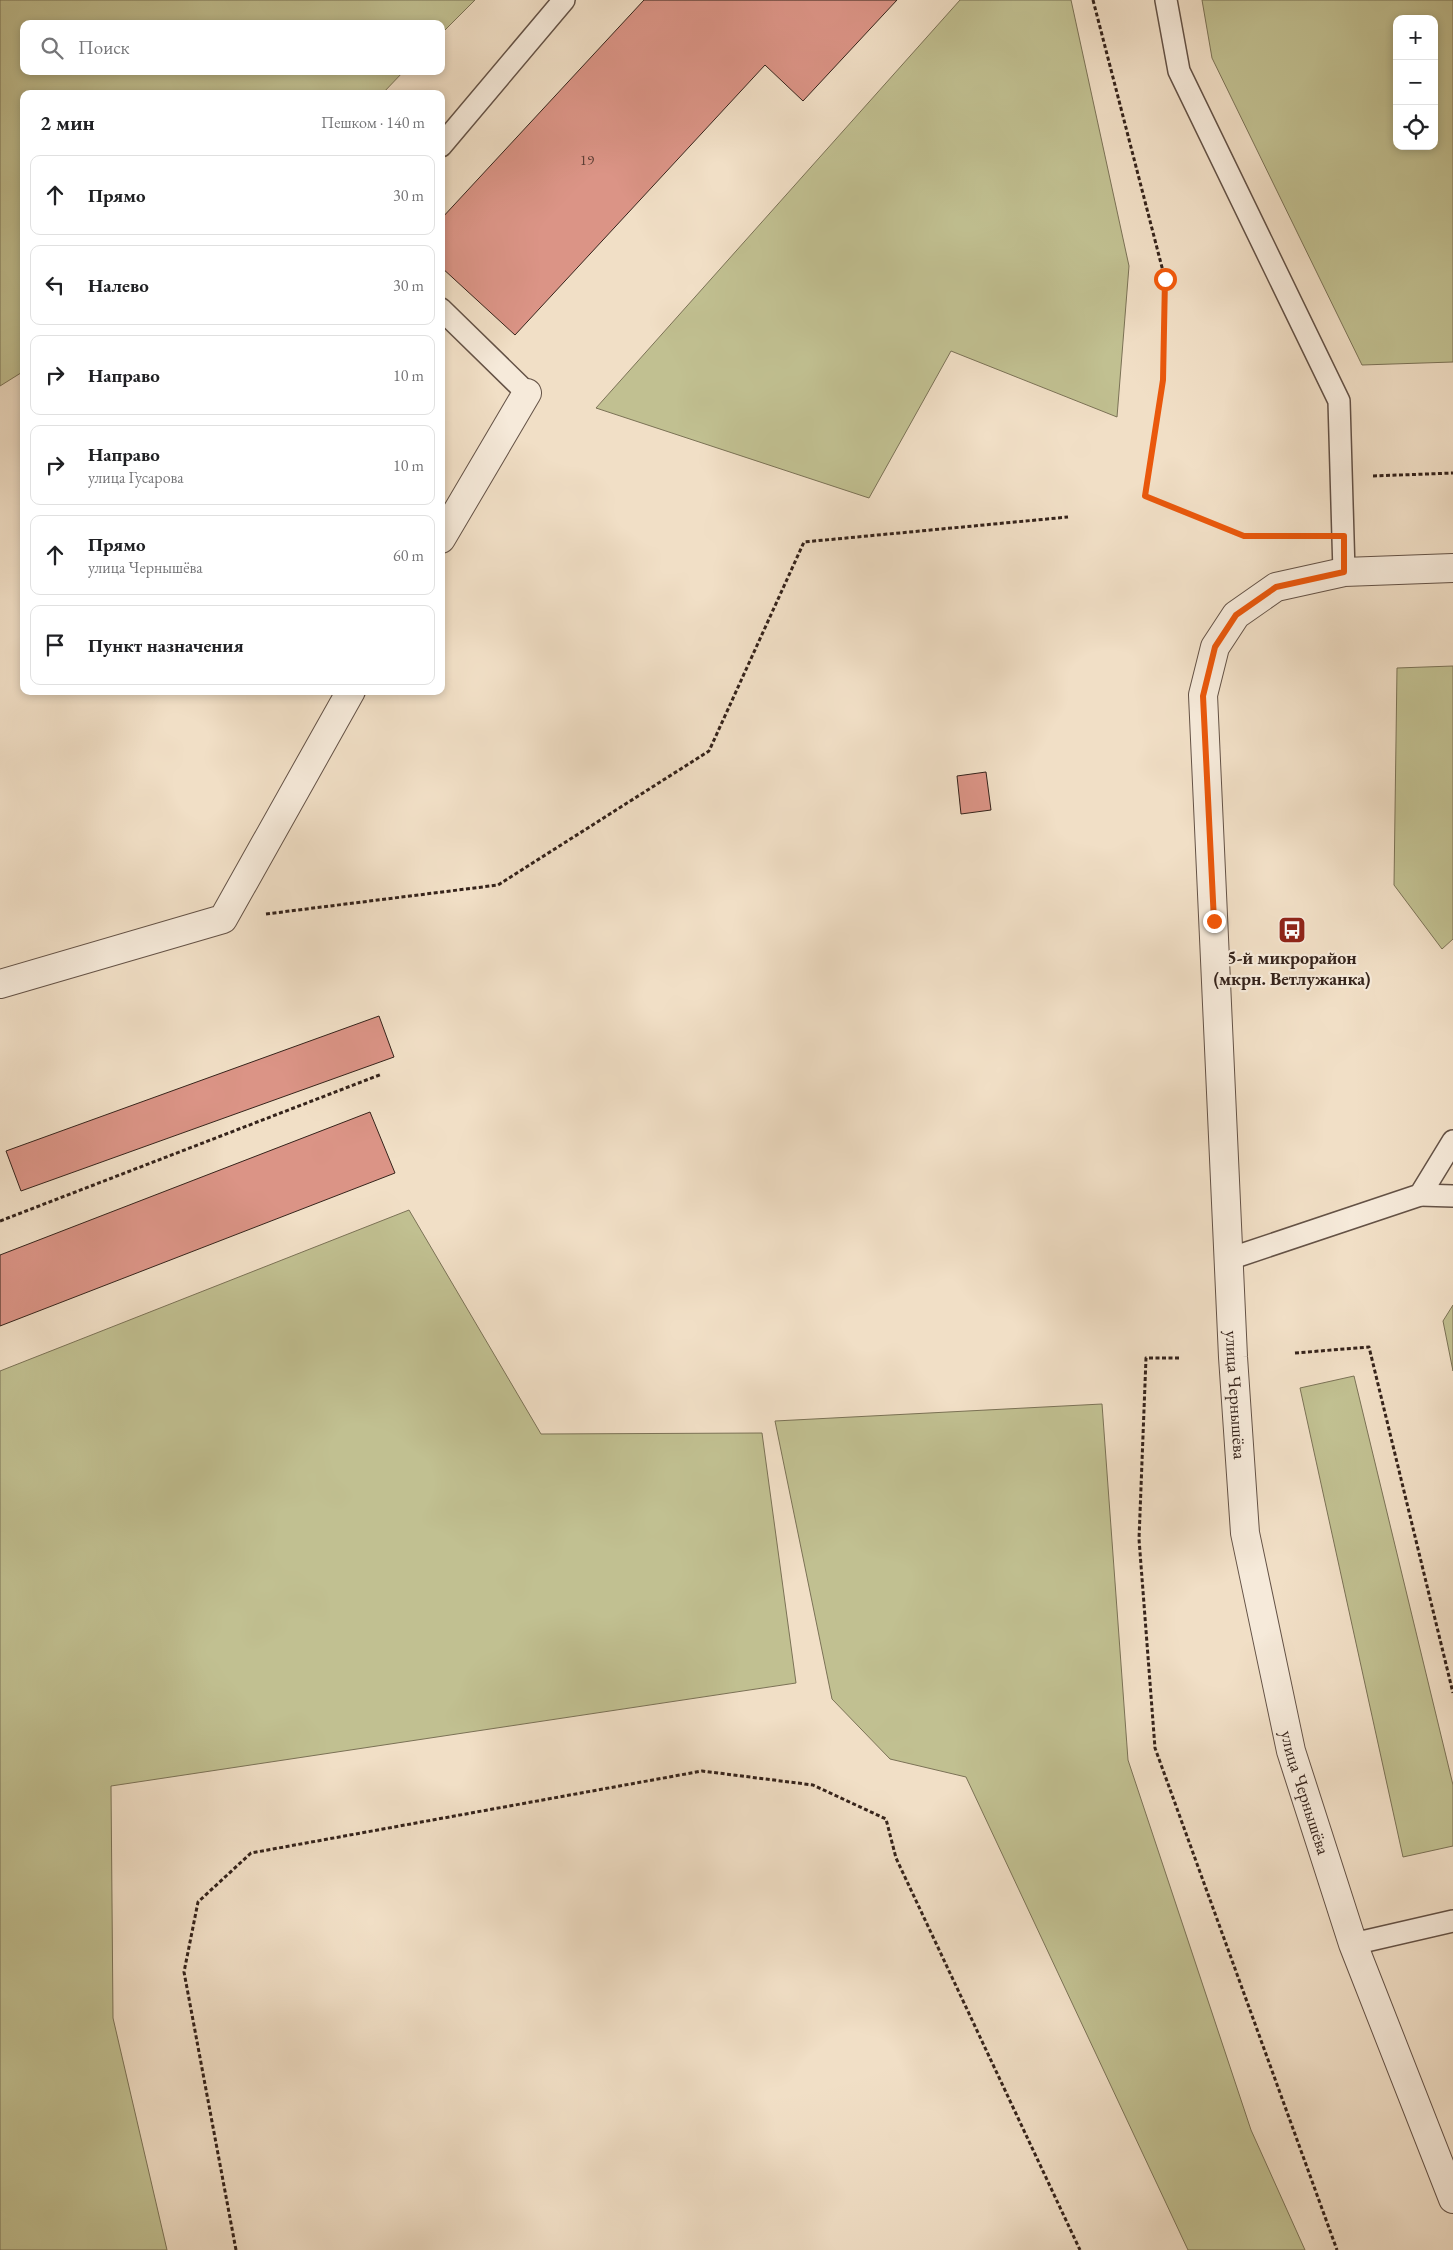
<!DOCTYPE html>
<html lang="ru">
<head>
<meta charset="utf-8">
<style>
	:root { --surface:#fff; --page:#f2f2f2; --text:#202124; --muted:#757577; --line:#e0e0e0 }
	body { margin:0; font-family:"EB Garamond",serif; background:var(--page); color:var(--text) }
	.controls { position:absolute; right:15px; top:15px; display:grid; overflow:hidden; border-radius:10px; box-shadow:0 2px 8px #0003 }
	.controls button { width:45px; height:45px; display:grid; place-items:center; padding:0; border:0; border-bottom:1px solid var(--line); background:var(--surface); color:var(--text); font:25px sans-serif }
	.stop { position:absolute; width:15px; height:15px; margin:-11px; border:4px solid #ea580c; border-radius:50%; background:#fff }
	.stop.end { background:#ea580c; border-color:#fff; box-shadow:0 1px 5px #0008 }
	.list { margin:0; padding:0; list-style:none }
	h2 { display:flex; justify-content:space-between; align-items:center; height:65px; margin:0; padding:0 20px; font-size:21px }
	h2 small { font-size:16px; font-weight:400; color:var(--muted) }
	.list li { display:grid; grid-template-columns:32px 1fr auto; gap:15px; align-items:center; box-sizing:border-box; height:80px; margin:0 10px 10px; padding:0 10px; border:1px solid var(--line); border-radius:10px }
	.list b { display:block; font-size:19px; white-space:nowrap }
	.list p { margin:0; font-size:16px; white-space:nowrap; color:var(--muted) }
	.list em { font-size:16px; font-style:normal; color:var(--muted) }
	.icon { flex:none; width:28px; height:28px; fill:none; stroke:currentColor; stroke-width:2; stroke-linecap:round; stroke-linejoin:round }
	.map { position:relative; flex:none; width:1453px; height:2250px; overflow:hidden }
	.search { position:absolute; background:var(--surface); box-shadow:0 2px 8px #0003; left:20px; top:20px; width:425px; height:55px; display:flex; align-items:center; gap:12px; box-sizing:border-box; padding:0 18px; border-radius:10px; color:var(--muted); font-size:19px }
	.panel { position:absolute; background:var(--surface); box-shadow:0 2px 8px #0003; left:20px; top:90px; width:425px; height:605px; border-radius:10px }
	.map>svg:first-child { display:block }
	.green { fill:#c1c091; stroke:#7b7256; fill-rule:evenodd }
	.building { fill:#db9486; stroke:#35231b }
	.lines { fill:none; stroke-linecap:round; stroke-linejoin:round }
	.service-casing { stroke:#645246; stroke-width:24 }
	.minor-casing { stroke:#645246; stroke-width:30 }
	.tertiary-casing { stroke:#645246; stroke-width:30 }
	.path { stroke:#35231b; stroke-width:3; stroke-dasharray:4 2.5; stroke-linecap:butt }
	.service { stroke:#f6eada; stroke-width:21 }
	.minor { stroke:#f6eada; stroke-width:28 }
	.tertiary { stroke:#f6eada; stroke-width:28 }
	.route { stroke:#ea580c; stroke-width:6 }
	.labels { text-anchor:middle; stroke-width:4.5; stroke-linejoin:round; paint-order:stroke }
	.number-label { font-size:15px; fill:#5e3f36 }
	.poi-label { font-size:18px; font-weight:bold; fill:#35231b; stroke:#f6eada }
	.street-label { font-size:18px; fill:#35231b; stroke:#f6eada }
</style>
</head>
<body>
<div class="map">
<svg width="1453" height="2250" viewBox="0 0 1453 2250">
	<rect width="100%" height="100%" fill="#f1dfc6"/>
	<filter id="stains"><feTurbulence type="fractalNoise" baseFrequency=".004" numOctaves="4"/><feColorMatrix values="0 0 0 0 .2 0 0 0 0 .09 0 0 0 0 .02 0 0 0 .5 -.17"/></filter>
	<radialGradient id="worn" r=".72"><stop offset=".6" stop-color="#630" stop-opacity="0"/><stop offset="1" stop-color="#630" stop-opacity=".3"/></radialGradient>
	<!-- green -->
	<g class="green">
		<polygon points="0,0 475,0 441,34 441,24 24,24 24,71 404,71 382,94 24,94 24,371 0,386"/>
		<polygon points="960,0 1071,0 1129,266 1117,417 951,351 869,498 596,408"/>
		<path d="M1202 0H1453V362L1362 365 1212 58ZM1397 19H1434V146H1397Z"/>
		<polygon points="1453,666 1453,939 1442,949 1394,885 1397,668"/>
		<polygon points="409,1210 541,1434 762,1433 796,1683 111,1786 113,2018 167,2250 0,2250 0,1371"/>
		<polygon points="1453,1305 1453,1371 1443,1321"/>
		<polygon points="1354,1376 1453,1785 1453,1846 1403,1857 1300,1388"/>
		<polygon points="1102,1404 1128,1760 1251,2130 1305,2250 1188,2250 966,1777 890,1759 832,1699 775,1421"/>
	</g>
	<!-- building -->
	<g class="building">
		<polygon points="644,0 897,0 803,101 765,65 515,335 441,267 441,219"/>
		<polygon points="986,772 991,810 961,814 957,776"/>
		<polygon points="379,1016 394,1057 21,1191 6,1151"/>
		<polygon points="370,1112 395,1173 0,1326 0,1255"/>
	</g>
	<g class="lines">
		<defs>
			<g id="service">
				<polyline points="1166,0 1179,71 1339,401 1344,572"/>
				<polyline points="441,146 564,0"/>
				<polyline points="441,309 527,393"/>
				<polyline points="1420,1195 1453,1196"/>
				<polyline points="1229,1259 1420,1195 1453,1141"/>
				<polyline points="1353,1944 1453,1921"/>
			</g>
			<g id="minor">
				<polyline points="441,539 527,393"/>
				<polyline points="0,984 223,919 351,691"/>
			</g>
			<g id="tertiary">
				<path id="s1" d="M1453 568 1344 572 1276 587 1236 615 1215 647 1203 695 1233 1357 1245 1533 1291 1751 1353 1944 1453 2199"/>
			</g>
		</defs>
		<!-- service casing -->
		<use href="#service" class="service-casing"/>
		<!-- minor casing -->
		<use href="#minor" class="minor-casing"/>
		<!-- tertiary casing -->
		<use href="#tertiary" class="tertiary-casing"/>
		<!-- path -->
		<g class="path">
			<polyline points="1093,0 1165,279 1163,380 1145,496 1244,536 1310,536"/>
			<polyline points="1373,476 1453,473"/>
			<polyline points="266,914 498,885 709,751 804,542 1068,517"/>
			<polyline points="0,1221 382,1074"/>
			<polyline points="1295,1353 1369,1347 1453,1693"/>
			<polyline points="1179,1358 1146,1358 1139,1539 1155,1748 1337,2250"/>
			<polyline points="236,2250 184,1972 198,1902 251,1853 702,1771 813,1785 886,1819 896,1858 1080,2250"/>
		</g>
		<!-- service -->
		<use href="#service" class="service"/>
		<!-- minor -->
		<use href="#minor" class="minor"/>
		<!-- tertiary -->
		<use href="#tertiary" class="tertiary"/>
	</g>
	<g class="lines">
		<!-- route -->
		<polyline class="route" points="1165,279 1163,380 1145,496 1244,536 1344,536 1344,572 1276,587 1236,615 1215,647 1203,696 1214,921"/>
	</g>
	<!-- icons -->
	<defs>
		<symbol id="bus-square" viewBox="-11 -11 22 22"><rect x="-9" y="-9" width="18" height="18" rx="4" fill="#8f2418" stroke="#f6eada"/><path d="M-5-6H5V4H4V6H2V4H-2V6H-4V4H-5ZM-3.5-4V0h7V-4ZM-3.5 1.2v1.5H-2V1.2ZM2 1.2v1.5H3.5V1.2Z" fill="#fff"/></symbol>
	</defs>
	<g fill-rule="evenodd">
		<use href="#bus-square" x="1276" y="914" width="32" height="32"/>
	</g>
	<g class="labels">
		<!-- number labels -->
		<g class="number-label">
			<text x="587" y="165">19</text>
		</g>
		<!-- poi labels -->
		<g class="poi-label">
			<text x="1292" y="964">5-й микрорайон<tspan x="1292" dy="21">(мкрн. Ветлужанка)</tspan></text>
		</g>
		<!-- street labels -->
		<g class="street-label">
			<text dy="6" stroke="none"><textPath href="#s1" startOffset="1016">улица Чернышёва</textPath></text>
			<text dy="6" stroke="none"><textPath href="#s1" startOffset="1421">улица Чернышёва</textPath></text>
		</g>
	</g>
	<rect width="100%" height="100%" filter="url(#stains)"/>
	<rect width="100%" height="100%" fill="url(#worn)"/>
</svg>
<div class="controls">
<button>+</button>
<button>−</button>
<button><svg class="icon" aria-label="locate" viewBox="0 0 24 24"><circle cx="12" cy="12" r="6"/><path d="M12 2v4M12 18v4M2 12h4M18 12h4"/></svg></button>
</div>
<div class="stop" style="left:1165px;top:279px"></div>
<div class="stop end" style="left:1214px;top:921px"></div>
<div class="search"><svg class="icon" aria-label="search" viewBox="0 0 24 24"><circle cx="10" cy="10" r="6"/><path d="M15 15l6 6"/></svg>Поиск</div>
<section class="panel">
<h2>2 мин<small>Пешком · 140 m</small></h2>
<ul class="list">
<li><svg class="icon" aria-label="ahead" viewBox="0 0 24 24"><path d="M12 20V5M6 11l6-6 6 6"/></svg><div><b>Прямо</b></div><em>30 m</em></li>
<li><svg class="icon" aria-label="left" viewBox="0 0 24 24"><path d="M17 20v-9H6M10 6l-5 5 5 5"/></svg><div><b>Налево</b></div><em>30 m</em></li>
<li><svg class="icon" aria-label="right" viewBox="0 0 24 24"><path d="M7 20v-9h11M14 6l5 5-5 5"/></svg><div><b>Направо</b></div><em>10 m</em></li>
<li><svg class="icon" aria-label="right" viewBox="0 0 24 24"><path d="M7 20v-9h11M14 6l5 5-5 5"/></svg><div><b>Направо</b><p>улица Гусарова</p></div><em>10 m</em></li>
<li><svg class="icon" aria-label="ahead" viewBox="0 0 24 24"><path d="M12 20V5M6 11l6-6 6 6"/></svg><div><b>Прямо</b><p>улица Чернышёва</p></div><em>60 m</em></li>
<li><svg class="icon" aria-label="arrive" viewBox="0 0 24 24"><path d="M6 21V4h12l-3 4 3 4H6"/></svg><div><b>Пункт назначения</b></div></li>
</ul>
</section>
</div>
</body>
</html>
